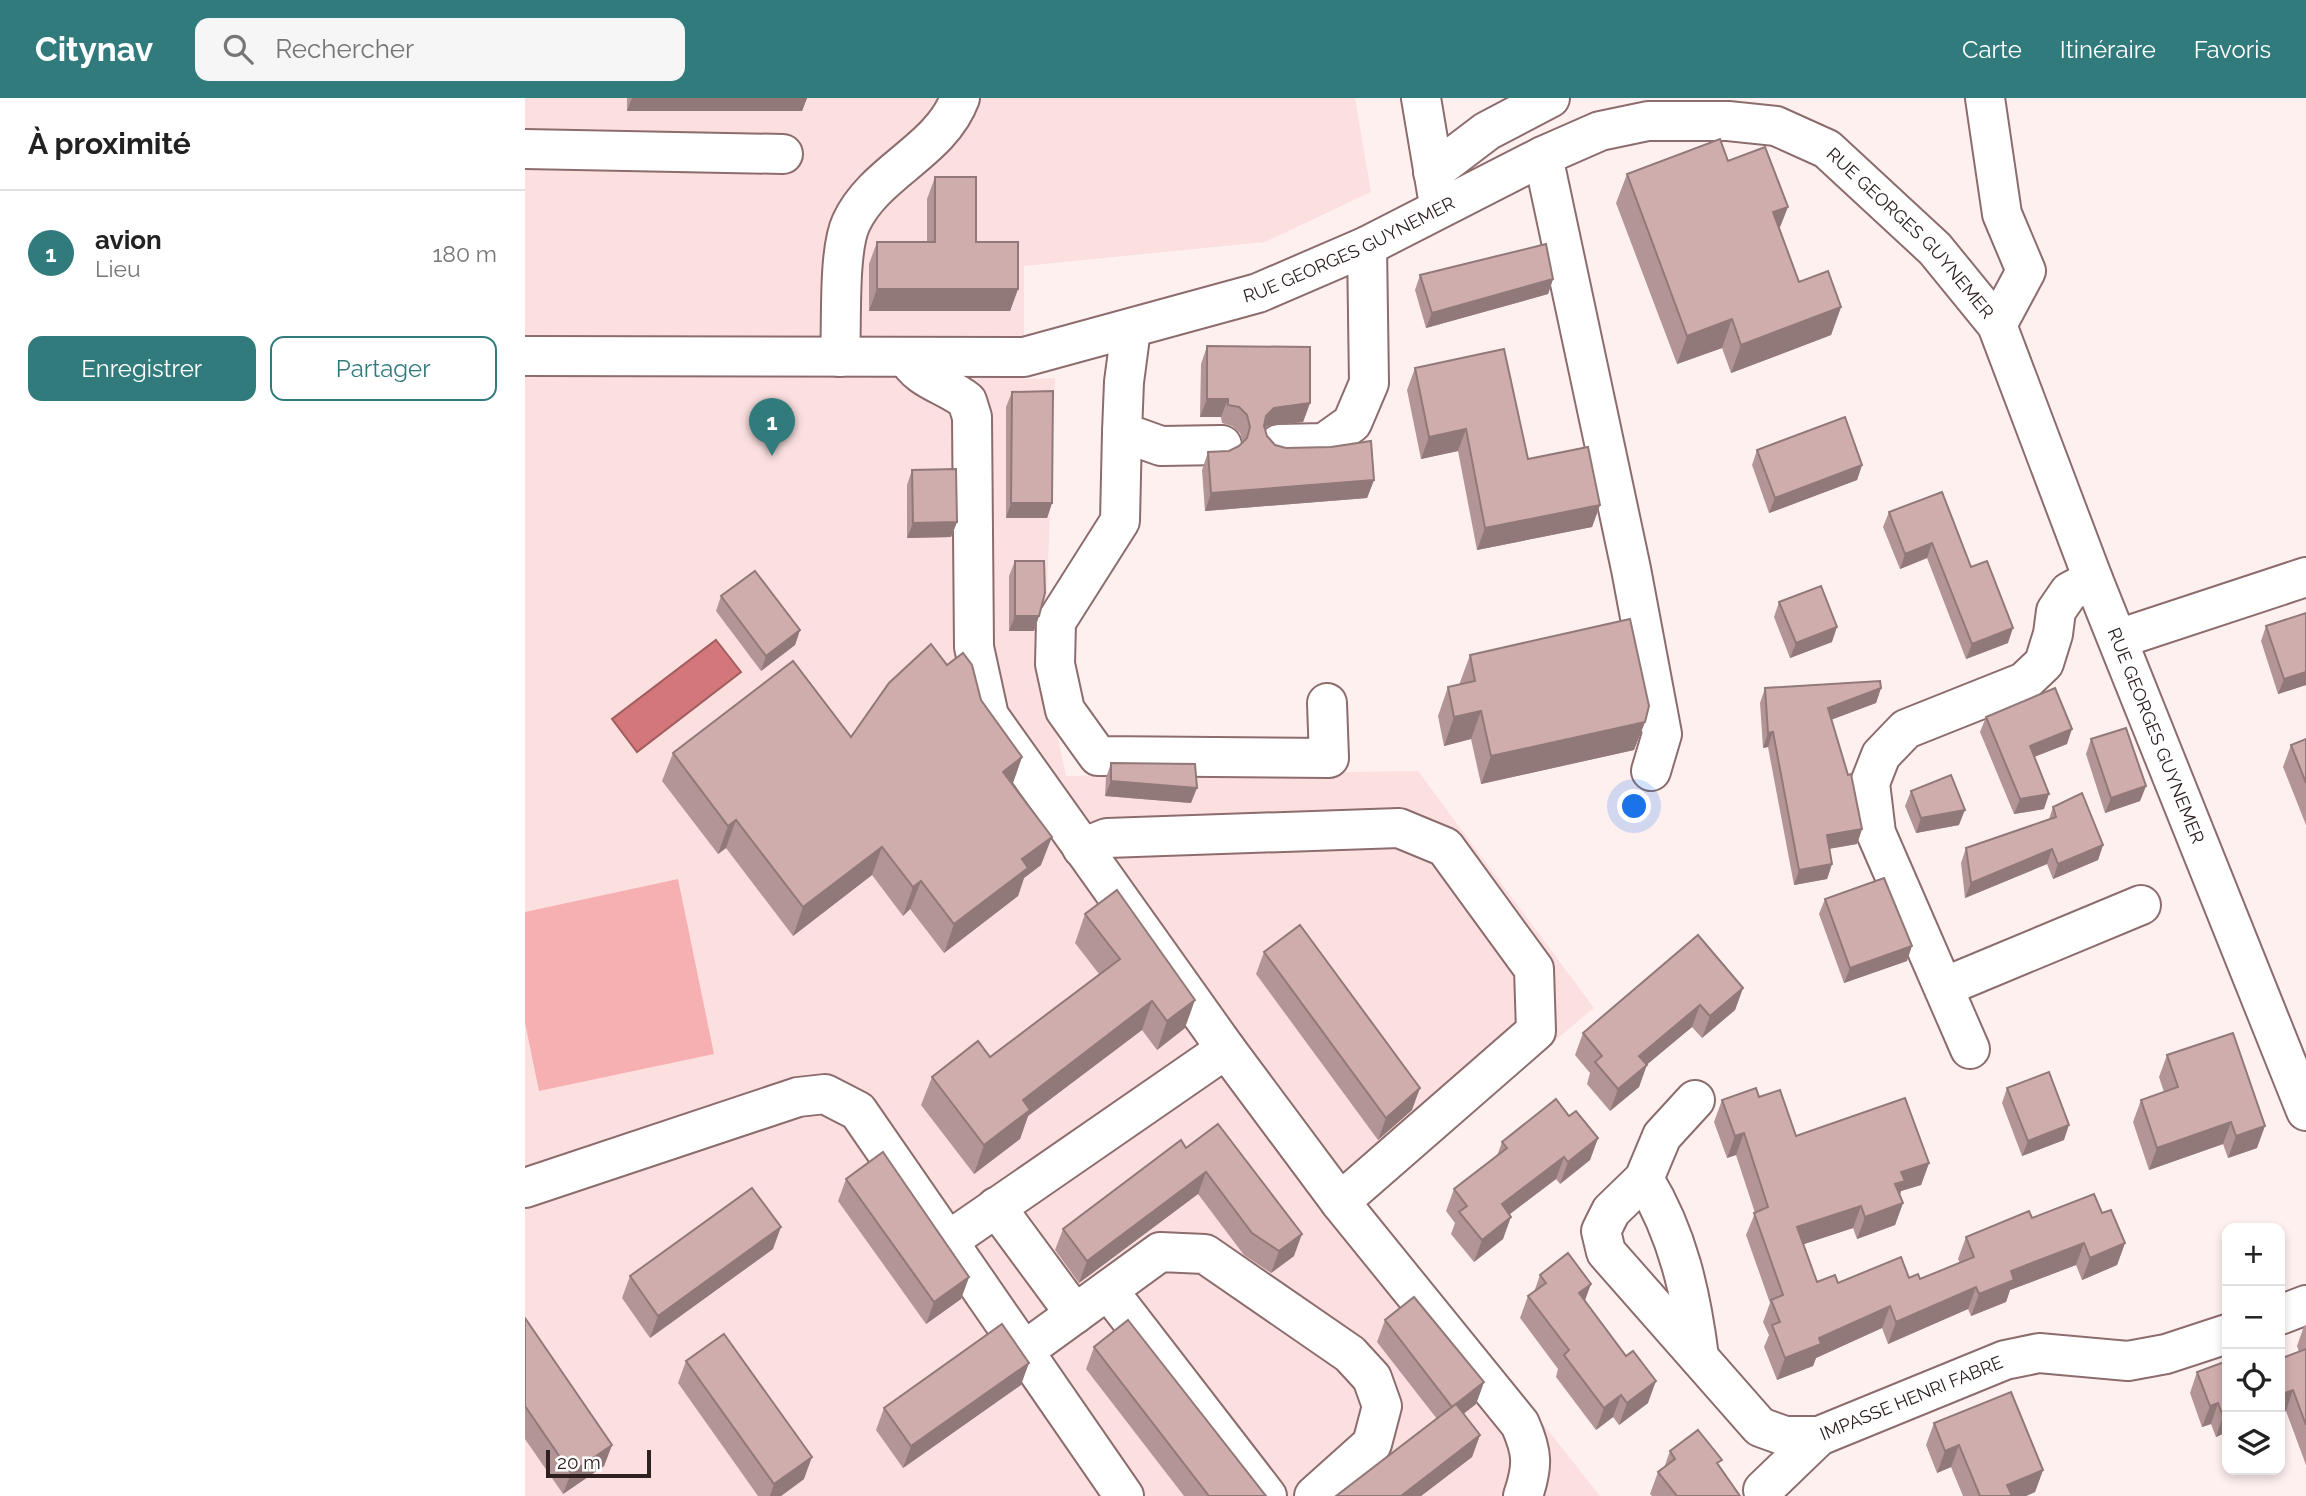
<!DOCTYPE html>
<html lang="fr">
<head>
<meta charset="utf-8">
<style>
	:root { --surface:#fff; --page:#f6f6f6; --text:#222; --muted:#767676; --line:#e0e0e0; --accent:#327b7d }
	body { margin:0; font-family:Raleway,sans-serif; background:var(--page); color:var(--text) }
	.controls { position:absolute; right:21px; bottom:21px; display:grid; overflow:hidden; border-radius:14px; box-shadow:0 4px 10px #0003 }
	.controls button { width:63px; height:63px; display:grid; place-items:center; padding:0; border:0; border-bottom:2px solid var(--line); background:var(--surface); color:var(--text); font:35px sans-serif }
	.scale { position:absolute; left:21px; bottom:18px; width:105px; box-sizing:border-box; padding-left:7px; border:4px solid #2e2020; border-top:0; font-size:19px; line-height:24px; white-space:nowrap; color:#2e2020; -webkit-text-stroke:5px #fff; paint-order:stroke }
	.you { position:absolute; left:1110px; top:709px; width:24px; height:24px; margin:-18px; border:5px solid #fff; border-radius:50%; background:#1a73e8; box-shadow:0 0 0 10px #1a73e833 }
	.badge { display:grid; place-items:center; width:46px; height:46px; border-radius:50%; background:var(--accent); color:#fff; font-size:23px; font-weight:700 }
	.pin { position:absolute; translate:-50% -58px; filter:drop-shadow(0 2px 4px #0008) }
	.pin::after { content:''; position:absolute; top:37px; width:24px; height:21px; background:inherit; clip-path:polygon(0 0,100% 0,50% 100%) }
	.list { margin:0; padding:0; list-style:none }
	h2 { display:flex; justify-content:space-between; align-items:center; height:91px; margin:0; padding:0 28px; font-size:30px }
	h2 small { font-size:23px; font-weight:400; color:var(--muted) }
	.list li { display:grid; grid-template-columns:46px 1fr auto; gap:21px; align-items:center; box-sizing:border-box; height:126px; padding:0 28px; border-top:2px solid var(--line) }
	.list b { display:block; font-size:26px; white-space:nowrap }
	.list p { margin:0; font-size:23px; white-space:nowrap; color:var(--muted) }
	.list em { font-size:23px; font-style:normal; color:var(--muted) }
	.actions { display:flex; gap:14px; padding:21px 28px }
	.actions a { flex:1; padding:16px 0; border:2px solid var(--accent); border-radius:14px; text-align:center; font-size:24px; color:var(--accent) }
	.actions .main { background:var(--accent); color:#fff }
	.icon { flex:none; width:38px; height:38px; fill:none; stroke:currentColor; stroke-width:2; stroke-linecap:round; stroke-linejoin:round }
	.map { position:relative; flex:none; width:1781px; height:1398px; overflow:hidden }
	header { display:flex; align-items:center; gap:42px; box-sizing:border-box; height:98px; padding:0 35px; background:var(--accent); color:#fff }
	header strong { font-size:33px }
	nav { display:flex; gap:38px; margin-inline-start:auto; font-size:24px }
	.search { width:490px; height:63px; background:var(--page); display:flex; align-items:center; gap:18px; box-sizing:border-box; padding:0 24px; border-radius:14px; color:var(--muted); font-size:26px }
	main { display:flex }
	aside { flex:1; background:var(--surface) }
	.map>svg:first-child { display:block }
	.built { fill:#fce0e0 }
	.green { fill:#f7b0b1 }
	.water { fill:#d3777a; stroke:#a25d5f; stroke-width:2 }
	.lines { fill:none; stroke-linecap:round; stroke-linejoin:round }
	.minor-casing { stroke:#8c6c6c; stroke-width:42 }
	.minor { stroke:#fff; stroke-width:38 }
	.wall { fill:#b39595 }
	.shaded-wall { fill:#927979 }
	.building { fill:#d0adad; stroke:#927979; stroke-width:2 }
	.labels { text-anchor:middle; stroke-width:5; stroke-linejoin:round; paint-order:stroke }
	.street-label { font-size:18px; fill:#2e2020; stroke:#fff }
</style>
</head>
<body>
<header>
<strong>Citynav</strong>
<div class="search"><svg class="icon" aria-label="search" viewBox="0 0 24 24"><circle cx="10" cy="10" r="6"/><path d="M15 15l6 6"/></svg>Rechercher</div>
<nav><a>Carte</a><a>Itinéraire</a><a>Favoris</a></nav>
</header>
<main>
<aside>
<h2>À proximité<small></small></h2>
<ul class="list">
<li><span class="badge">1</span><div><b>avion</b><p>Lieu</p></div><em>180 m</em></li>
</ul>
<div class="actions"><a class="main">Enregistrer</a><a>Partager</a></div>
</aside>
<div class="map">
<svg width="1781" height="1398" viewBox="0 0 1781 1398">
	<rect width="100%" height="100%" fill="#fff0f0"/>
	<!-- built -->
	<polygon class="built" points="0,0 830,0 846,94 740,144 499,168 499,281 530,280 519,574 541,678 893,673 1069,910 840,1100 1075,1398 0,1398"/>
	<!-- green -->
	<polygon class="green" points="153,781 189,956 14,993 0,925 0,814"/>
	<!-- water -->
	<polygon class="water" points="191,542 216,574 112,654 87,621"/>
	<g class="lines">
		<defs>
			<g id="minor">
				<polyline points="896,0 912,95"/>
				<polyline points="1460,0 1477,116 1501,173 1472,227"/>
				<polyline points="0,51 258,56"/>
				<polyline points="1018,58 1106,471 1137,636 1126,673"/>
				<polyline points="908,74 962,33 1025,0"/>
				<polyline points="606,231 599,284 597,334 636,348 697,347"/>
				<path id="s1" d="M0 258 499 259 733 195 842 148 1018 58 1075 33 1123 23H1203L1251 28 1302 51 1410 151 1472 227 1568 481 1781 1013"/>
				<path d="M315 259C317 226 313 153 326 125 350 73 415 54 435 0"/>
				<path d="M382 259C393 282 423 287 442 303L447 319 449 549 464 618 701 951 815 1104 995 1326C1008 1355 1008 1368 998 1398"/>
				<polyline points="597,334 595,423 531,524 530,566 540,612 573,658 804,660 802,605"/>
				<polyline points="754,346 799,345 827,325 844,285 842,148"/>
				<polyline points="1593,541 1781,479"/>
				<polyline points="557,750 582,740 874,730 920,749 1009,871 1011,933 815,1104"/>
				<polyline points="1419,889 1616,807"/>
				<polyline points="1445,951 1351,735 1345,685 1356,657 1381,631 1499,584 1519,565 1528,536 1531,513 1544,494 1568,481"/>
				<path id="s2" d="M1170 1002 1137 1038 1119 1081 1086 1113 1076 1133 1081 1154 1235 1329 1260 1338H1294L1480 1262 1514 1255 1603 1263 1641 1256 1702 1236"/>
				<path d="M1119 1081C1153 1136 1166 1196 1174 1259"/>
				<polyline points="0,1090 273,999 300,996 333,1013 599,1398"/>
				<polyline points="471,1109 550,1216"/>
				<polyline points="423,1143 701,951"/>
				<polyline points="583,1192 742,1398"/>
				<polyline points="1755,1217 1781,1207"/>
				<polyline points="499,1253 635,1154 680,1156 825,1256 847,1280 857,1308 847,1346 789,1398"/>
				<polyline points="1238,1392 1294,1338"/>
			</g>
		</defs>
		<!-- minor casing -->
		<use href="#minor" class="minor-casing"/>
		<!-- minor -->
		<use href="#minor" class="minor"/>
	</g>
	<!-- wall -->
	<g class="wall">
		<polygon points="102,0 282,0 277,13 102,13"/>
		<polygon points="1203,63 1255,131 1274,184 1316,209 1306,237 1206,275 1197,250 1152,266 1091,105 1102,76"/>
		<polygon points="410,79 451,144 493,191 485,213 344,213 344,166 352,144 402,144 402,101"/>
		<polygon points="895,177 1028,181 1023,196 901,230 890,192"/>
		<polygon points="682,248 785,305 778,324 742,328 740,331 742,338 750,347 849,382 842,400 680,413 677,372 683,354 704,353 714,348 718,344 715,335 707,328 697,325 696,319 675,319 676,266"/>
		<polygon points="890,270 1003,361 1075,407 1067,429 952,452 933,353 896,361 882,292"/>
		<polygon points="487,294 527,405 522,420 481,420 481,309"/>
		<polygon points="1232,352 1337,367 1332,382 1244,415 1227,367"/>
		<polygon points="387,372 432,424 426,439 382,440 382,387"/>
		<polygon points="1364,414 1446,469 1483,545 1441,561 1402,460 1375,471 1358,429"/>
		<polygon points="490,463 514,518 509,533 484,533 484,478"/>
		<polygon points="196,498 275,532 270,547 236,573 191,513"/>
		<polygon points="1254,504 1307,544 1265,560 1249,519"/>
		<polygon points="1741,528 1781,587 1753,596 1736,543"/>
		<polygon points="945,557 1120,624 1109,652 956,686 946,641 919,648 913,618 923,589 934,587"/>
		<polygon points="422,567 456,602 497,659 487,687 516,767 499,780 493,798 419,855 385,811 378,818 347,777 268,838 201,750 193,756 137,683 148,655 326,639"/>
		<polygon points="1240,590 1356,590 1351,605 1306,622 1337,731 1332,746 1304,751 1307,766 1302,781 1269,787 1243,649 1238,650 1235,605"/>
		<polygon points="1461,619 1542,646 1509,659 1519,711 1489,716 1455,634"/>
		<polygon points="1566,641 1621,688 1615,703 1580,715 1561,656"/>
		<polygon points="1781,641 1781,727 1758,669 1766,647"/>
		<polygon points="586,665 666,705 580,698 581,680"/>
		<polygon points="1386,693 1434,727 1391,735 1380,708"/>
		<polygon points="1528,709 1578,747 1573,762 1528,781 1522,766 1440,800 1436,765 1441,750 1524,721"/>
		<polygon points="1300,801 1382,863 1319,885 1294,816"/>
		<polygon points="560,816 660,930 632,952 617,932 503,1018 495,1041 449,1076 396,1007 407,979 465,959 574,876 550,845"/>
		<polygon points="739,854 887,1012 853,1042 731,876"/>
		<polygon points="1218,890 1210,912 1177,940 1167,929 1121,967 1114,989 1085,1013 1062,986 1065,975 1050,957 1058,935"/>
		<polygon points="1642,957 1732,1050 1703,1060 1698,1046 1624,1072 1608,1024 1616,1002 1639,994 1634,979"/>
		<polygon points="1482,990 1539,1042 1497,1058 1477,1005"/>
		<polygon points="1234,999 1271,1038 1404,1065 1396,1087 1376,1093 1375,1097 1378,1105 1370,1127 1332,1141 1328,1130 1279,1146 1292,1184 1313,1185 1384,1180 1395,1181 1435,1165 1433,1161 1441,1139 1507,1120 1577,1115 1600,1145 1592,1167 1557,1182 1551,1167 1485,1192 1481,1204 1446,1218 1443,1211 1363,1246 1357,1230 1291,1260 1288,1268 1252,1282 1239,1249 1244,1237 1238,1224 1245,1205 1221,1137 1230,1115 1211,1057 1202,1060 1189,1024 1197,1002"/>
		<polygon points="1044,1018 1073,1040 1065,1062 1035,1086 1031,1081 985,1116 978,1141 949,1164 926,1136 930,1125 921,1113 929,1091 972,1058 977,1044"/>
		<polygon points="661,1050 769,1158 746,1175 719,1157 673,1096 554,1185 530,1152 538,1131"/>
		<polygon points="321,1081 444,1179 436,1201 401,1226 313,1103"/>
		<polygon points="248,1151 125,1240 97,1200 105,1178"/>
		<polygon points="1015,1177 1060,1203 1123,1305 1094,1327 1088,1319 1071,1332 1031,1279 1033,1271 995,1220 1003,1198 1009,1194"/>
		<polygon points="0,1220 87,1347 79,1368 38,1396 0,1341"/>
		<polygon points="860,1222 959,1284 951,1306 938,1316 955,1337 947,1359 896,1398 811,1398 912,1321 852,1244"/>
		<polygon points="1781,1227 1781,1367 1761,1313 1755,1315 1755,1261 1774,1254 1772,1248 1779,1228"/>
		<polygon points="569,1249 741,1398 659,1398 561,1271"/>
		<polygon points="161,1263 279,1381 256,1398 233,1398 153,1285"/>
		<polygon points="1702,1263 1702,1334 1691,1339 1686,1326 1677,1329 1665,1295 1672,1274"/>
		<polygon points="496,1287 378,1370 351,1332 359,1310"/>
		<polygon points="1409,1325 1518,1372 1510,1394 1501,1398 1438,1398 1426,1369 1412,1375 1401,1347"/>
		<polygon points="1145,1353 1194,1368 1215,1398 1127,1398 1125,1396 1133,1374 1139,1370"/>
	</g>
	<!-- shaded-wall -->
	<g class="shaded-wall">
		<polygon points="107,0 282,0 277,13 102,13"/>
		<polygon points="1263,109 1252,137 1248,114"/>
		<polygon points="1028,181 1023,196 901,230 907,215"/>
		<polygon points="352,191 493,191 485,213 344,213"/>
		<polygon points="1316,209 1306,237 1206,275 1216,247"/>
		<polygon points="1207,221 1197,250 1152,266 1162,238"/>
		<polygon points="682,301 703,301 696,319 675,319"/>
		<polygon points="785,305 778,324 742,328 735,336 741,318 749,310"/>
		<polygon points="941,331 933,353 896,361 904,339"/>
		<polygon points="1337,367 1332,382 1244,415 1250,400"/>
		<polygon points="849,382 842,400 680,413 686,395"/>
		<polygon points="486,405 527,405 522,420 481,420"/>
		<polygon points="1075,407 1067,429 952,452 960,430"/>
		<polygon points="432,424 426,439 382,440 388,425"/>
		<polygon points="1407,445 1402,460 1375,471 1380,456"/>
		<polygon points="490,518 514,518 509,533 484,533"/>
		<polygon points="1312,529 1307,544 1265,560 1271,545"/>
		<polygon points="1488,530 1483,545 1441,561 1447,546"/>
		<polygon points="275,532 270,547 236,573 241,558"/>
		<polygon points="1781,574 1781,587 1753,596 1759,581"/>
		<polygon points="1356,590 1351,605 1297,625 1303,610"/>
		<polygon points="956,613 946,641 919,648 929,619"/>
		<polygon points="1120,624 1109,652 956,686 966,658"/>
		<polygon points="1547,631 1542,646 1499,663 1505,648"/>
		<polygon points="1248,634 1243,649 1238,650 1243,635"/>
		<polygon points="497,659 487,688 478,674"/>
		<polygon points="586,683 672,690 666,705 580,698"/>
		<polygon points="1621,688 1615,703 1580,715 1586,700"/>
		<polygon points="1524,696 1519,711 1489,716 1495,701"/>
		<polygon points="1440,712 1434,727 1391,735 1396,720"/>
		<polygon points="211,722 201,750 193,756 203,728"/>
		<polygon points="1337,731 1332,746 1296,752 1302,737"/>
		<polygon points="527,739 516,767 499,780 493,798 419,855 429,826 497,761"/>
		<polygon points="1578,747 1573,762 1528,781 1533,766"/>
		<polygon points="357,749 347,777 268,838 278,809"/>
		<polygon points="1527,751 1522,766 1440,800 1446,785"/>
		<polygon points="1307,766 1302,781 1269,787 1274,772"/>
		<polygon points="396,783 385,811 378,818 388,789"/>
		<polygon points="1387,848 1382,863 1319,885 1325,870"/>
		<polygon points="1218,890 1210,912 1177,940 1185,918"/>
		<polygon points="670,902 660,930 632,952 642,923"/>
		<polygon points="627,903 617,932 503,1018 495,1041 449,1076 459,1047 498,1002"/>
		<polygon points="1175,907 1167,929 1106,980 1114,958"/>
		<polygon points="1122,967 1114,989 1085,1013 1093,991"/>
		<polygon points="895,990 887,1012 853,1042 861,1020"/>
		<polygon points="1706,1024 1698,1046 1624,1072 1632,1050"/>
		<polygon points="1544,1027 1539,1042 1497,1058 1503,1043"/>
		<polygon points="1740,1028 1732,1050 1703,1060 1711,1038"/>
		<polygon points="1219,1035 1211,1057 1202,1060 1210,1038"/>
		<polygon points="1073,1040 1065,1062 1035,1086 1043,1064"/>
		<polygon points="1039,1059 1031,1081 969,1128 977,1106"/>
		<polygon points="1404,1065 1396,1087 1376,1093 1372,1105 1370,1086 1376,1074"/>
		<polygon points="681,1074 673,1096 554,1185 562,1163"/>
		<polygon points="1378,1105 1370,1127 1332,1141 1340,1119"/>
		<polygon points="1336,1108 1328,1130 1264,1151 1272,1129"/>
		<polygon points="986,1119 978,1141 949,1164 957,1142"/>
		<polygon points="256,1129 248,1151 125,1240 133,1218"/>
		<polygon points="777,1136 769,1158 746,1175 754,1153"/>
		<polygon points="1559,1145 1551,1167 1485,1192 1481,1204 1446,1218 1454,1196 1486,1173"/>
		<polygon points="1600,1145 1592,1167 1557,1182 1565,1160"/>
		<polygon points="444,1179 436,1201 401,1226 409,1204"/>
		<polygon points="1066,1186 1058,1208 1054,1195"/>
		<polygon points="1451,1189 1443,1211 1363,1246 1371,1224"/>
		<polygon points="1365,1208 1357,1230 1291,1260 1288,1268 1252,1282 1260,1260 1294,1240"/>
		<polygon points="504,1265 496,1287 378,1370 386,1348"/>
		<polygon points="1131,1283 1123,1305 1094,1327 1102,1305"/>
		<polygon points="959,1284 951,1306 919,1331 927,1309"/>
		<polygon points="1768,1292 1761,1313 1755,1315 1755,1297"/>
		<polygon points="1096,1297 1088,1319 1071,1332 1079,1310"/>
		<polygon points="1693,1305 1686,1326 1677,1329 1685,1308"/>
		<polygon points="1702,1317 1702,1334 1691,1339 1698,1318"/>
		<polygon points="955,1337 947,1359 896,1398 876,1398"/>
		<polygon points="87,1347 79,1368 38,1396 46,1375"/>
		<polygon points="1434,1347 1426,1369 1412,1375 1420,1353"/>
		<polygon points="287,1359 279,1381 256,1398 245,1398 249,1386"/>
		<polygon points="1518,1372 1510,1394 1501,1398 1478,1398 1482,1387"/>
	</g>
	<!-- building -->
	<g class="building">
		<polygon points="1195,41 1203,63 1240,49 1263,109 1248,114 1274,184 1303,173 1316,209 1216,247 1207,221 1162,238 1102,76"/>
		<polygon points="410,79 451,79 451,144 493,144 493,191 352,191 352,144 410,144"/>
		<polygon points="1021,146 1028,181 907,215 895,177"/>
		<polygon points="682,248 785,249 785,305 749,310 741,318 739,328 742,338 750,347 761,350 806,349 846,343 849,382 686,395 683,354 704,353 714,348 722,340 725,329 722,317 714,309 703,307 703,301 682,301"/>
		<polygon points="979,251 1003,361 1063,349 1075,407 960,430 941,331 904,339 890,270"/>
		<polygon points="528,293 527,405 486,405 487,294"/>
		<polygon points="1320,319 1337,367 1250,400 1232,352"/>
		<polygon points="431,371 432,424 388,425 387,372"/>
		<polygon points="1417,394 1446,469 1462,463 1488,530 1447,546 1407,445 1380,456 1364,414"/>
		<polygon points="490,463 519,463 520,495 514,518 490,518"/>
		<polygon points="230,473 275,532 241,558 196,498"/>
		<polygon points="1296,488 1312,529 1271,545 1254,504"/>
		<polygon points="1781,515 1781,574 1759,581 1741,528"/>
		<polygon points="1105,521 1124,608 1120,624 966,658 956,613 929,619 923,589 950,583 945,557"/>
		<polygon points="406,546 422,567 438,555 447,567 456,602 497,659 478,674 527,739 497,761 503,770 429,826 396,783 388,789 357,749 278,809 211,722 203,728 148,655 268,563 326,639 364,585"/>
		<polygon points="1355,583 1356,590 1303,610 1323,677 1326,676 1337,731 1302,737 1307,766 1274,772 1248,634 1243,635 1240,590"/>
		<polygon points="1530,590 1547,631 1505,648 1524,696 1495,701 1461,619"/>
		<polygon points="1601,630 1621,688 1586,700 1566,641"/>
		<polygon points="1781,641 1781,685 1766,647"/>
		<polygon points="586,665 670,666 672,690 586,683"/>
		<polygon points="1426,677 1440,712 1396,720 1386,693"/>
		<polygon points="1557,695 1578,747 1533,766 1527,751 1446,785 1441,750 1531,719 1528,709"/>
		<polygon points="1359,780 1387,848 1325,870 1300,801"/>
		<polygon points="592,792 670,902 642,923 627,903 498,1002 505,1012 459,1047 407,979 453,943 465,959 595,861 560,816"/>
		<polygon points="775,827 895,990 861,1020 739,854"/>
		<polygon points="1173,837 1218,890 1185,918 1175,907 1114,958 1122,967 1093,991 1070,964 1077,958 1058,935"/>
		<polygon points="1708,935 1740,1028 1711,1038 1706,1024 1632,1050 1616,1002 1653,989 1642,957"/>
		<polygon points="1524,974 1544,1027 1503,1043 1482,990"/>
		<polygon points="1231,990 1234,999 1255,992 1271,1038 1380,1000 1404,1065 1376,1074 1380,1083 1370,1086 1378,1105 1340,1119 1336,1108 1272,1129 1292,1184 1310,1177 1313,1185 1376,1159 1384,1180 1393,1176 1395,1181 1449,1159 1441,1139 1504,1113 1507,1120 1569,1096 1577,1115 1586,1112 1600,1145 1565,1160 1559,1145 1486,1173 1489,1182 1454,1196 1451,1189 1371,1224 1365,1208 1294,1240 1296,1246 1260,1260 1247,1227 1255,1224 1246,1202 1258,1197 1229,1115 1243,1109 1219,1035 1210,1038 1197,1002"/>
		<polygon points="1031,1001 1044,1018 1051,1013 1073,1040 1043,1064 1039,1059 977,1106 986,1119 957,1142 934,1114 942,1108 929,1091 982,1050 977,1044"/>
		<polygon points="693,1026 777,1136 754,1153 727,1135 681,1074 562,1163 538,1131 656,1042 661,1050"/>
		<polygon points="358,1054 444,1179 409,1204 321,1081"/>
		<polygon points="227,1090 256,1129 133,1218 105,1178"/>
		<polygon points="1043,1155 1066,1186 1054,1195 1101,1258 1108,1253 1131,1283 1102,1305 1096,1297 1079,1310 1039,1257 1044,1252 1003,1198 1021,1185 1015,1177"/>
		<polygon points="889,1199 959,1284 927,1309 860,1222"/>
		<polygon points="0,1220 87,1347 46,1375 0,1308"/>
		<polygon points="603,1222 741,1398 684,1398 569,1249"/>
		<polygon points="477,1226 504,1265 386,1348 359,1310"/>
		<polygon points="199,1236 287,1359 249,1386 161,1263"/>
		<polygon points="1781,1251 1781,1327 1768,1292 1755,1297 1755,1261"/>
		<polygon points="1702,1263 1702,1317 1698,1318 1693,1305 1685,1308 1672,1274"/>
		<polygon points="1486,1294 1518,1372 1482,1387 1487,1398 1455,1398 1434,1347 1420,1353 1409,1325"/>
		<polygon points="931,1306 955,1337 876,1398 811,1398"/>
		<polygon points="1173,1332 1197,1362 1192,1365 1215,1398 1152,1398 1133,1374 1150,1361 1145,1353"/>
	</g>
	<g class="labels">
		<!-- street labels -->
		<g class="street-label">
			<text dy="6" stroke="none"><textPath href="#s1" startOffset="1472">RUE GEORGES GUYNEMER</textPath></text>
			<text dy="6" stroke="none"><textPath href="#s1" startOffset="842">RUE GEORGES GUYNEMER</textPath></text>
			<text dy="6" stroke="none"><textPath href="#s1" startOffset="2039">RUE GEORGES GUYNEMER</textPath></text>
			<text dy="6" stroke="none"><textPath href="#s2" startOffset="579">IMPASSE HENRI FABRE</textPath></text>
		</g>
	</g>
</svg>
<div class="controls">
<button>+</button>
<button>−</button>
<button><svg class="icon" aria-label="locate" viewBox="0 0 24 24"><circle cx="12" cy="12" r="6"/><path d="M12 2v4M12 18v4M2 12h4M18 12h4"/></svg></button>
<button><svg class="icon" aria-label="layers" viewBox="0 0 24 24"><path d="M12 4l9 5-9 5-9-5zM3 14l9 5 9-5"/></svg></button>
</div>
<div class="scale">20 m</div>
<div class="you"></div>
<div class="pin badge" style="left:247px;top:358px">1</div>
</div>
</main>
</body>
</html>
